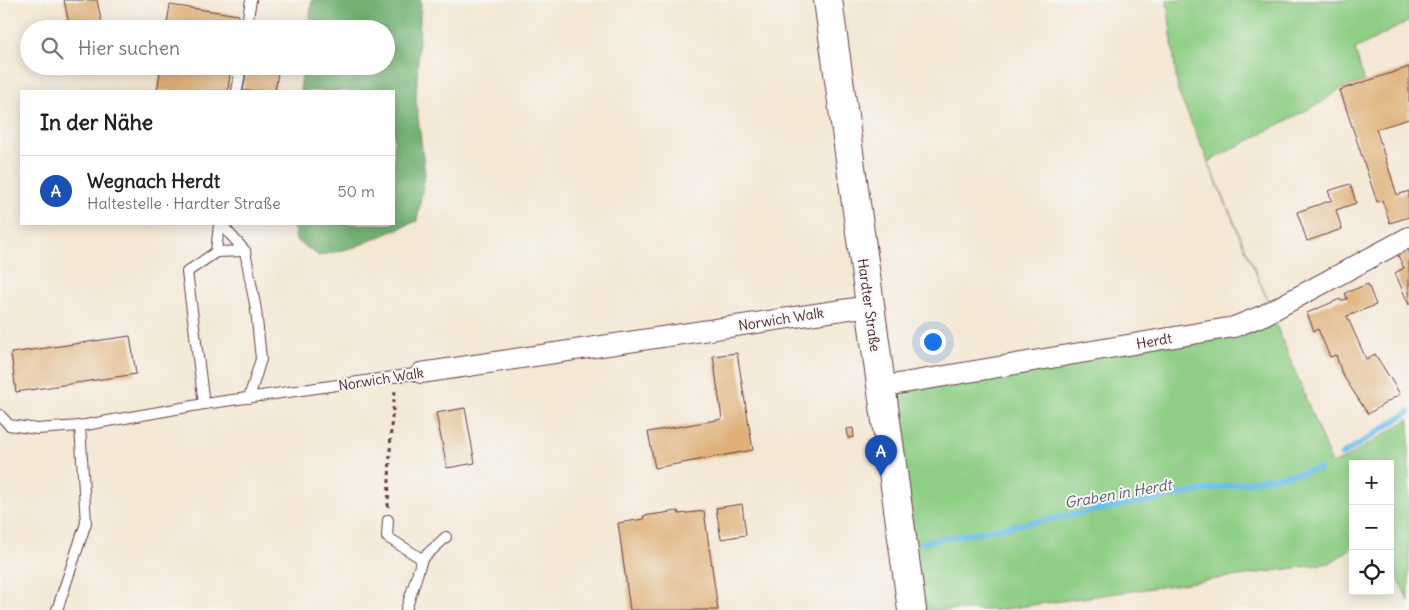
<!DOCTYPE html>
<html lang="de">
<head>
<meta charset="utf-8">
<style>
	:root { --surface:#fff; --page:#f2f2f2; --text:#222; --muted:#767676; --line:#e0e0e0; --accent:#1f6fb2 }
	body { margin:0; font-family:Delius,sans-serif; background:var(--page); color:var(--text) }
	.controls { position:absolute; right:15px; bottom:15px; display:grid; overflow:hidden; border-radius:0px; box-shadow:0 2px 12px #0003 }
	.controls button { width:45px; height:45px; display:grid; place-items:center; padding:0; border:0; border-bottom:1px solid var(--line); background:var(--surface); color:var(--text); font:25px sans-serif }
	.you { position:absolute; left:932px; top:341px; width:18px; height:18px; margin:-12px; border:4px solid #fff; border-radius:50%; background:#1a73e8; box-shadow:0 0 0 8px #1a73e833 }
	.badge { display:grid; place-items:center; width:32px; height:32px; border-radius:50%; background:var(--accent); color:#fff; font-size:16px; font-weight:700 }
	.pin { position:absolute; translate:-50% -41px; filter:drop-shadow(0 1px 2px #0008) }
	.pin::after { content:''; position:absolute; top:26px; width:18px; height:15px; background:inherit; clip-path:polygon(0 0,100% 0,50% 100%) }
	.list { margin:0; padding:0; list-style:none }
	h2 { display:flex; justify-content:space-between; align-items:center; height:65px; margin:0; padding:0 20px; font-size:21px }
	h2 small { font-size:16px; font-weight:400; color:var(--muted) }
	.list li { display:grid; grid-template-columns:32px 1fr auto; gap:15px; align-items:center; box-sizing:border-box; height:70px; padding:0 20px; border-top:1px solid var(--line) }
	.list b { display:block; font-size:19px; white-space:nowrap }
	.list p { margin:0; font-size:16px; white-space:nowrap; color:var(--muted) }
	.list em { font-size:16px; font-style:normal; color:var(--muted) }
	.icon { flex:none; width:28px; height:28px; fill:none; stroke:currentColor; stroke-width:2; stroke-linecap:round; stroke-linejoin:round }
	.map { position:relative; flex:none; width:1409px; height:610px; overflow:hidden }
	.search { position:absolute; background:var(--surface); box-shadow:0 2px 12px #0003; left:20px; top:20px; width:375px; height:55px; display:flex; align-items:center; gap:12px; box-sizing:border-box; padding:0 18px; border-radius:28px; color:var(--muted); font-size:19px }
	.panel { position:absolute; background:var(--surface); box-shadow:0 2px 12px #0003; left:20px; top:90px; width:375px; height:135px; border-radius:0px }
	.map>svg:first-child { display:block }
	.green { fill:#8ece85; stroke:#6c7658 }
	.forest { fill:#72b172; stroke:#5e684e }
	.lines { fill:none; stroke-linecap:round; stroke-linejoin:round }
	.stream { stroke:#6bbee7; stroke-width:6 }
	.building { fill:#dfb078 }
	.service-casing { stroke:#643d44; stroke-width:12 }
	.minor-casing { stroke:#643d44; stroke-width:22 }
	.secondary-casing { stroke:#643d44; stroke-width:30 }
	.path { stroke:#643d44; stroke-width:3; stroke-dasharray:4 4; stroke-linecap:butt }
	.service { stroke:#fff; stroke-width:10 }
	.minor { stroke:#fff; stroke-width:20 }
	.secondary { stroke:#fff; stroke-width:28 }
	.labels { text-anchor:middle; stroke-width:4; stroke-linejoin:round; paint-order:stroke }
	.street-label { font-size:14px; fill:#4a1f2b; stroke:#f6f6f2 }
	.water-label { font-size:15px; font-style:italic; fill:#56576d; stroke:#f6f6f2 }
</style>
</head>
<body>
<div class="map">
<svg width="1409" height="610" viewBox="0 0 1409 610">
	<rect width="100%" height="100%" fill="#f6f6f2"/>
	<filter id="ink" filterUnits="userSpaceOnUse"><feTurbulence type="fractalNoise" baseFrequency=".02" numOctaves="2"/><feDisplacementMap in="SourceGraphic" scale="10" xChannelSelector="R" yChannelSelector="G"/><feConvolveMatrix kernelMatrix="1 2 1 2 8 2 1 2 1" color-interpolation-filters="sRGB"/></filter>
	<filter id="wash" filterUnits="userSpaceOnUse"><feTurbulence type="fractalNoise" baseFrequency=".0096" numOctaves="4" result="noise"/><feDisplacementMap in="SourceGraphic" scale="20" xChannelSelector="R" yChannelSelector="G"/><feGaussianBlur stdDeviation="1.12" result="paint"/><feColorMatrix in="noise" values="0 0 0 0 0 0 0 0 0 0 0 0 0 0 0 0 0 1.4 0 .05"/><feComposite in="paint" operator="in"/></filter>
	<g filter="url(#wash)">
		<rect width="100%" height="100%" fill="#f4e7d4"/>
		<!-- green -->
		<g class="green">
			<polygon points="1167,0 1409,0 1409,21 1355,49 1364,81 1340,89 1320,103 1208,162 1268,301 1178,92"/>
			<polygon points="1274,319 1332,464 1346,458 1409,419 1409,602 1390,561 1390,464 1353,464 1353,547 1330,563 997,610 912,610 880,387"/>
		</g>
		<!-- forest -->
		<polygon class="forest" points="312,0 421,0 416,100 425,174 417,221 355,247 319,256 296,240 293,224 394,224 394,91 300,91 303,66 386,66 386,29 308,29"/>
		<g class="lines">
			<!-- stream -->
			<g class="stream">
				<polyline points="1342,455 1409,412"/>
				<polyline points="921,543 1319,469"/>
			</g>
		</g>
		<g id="blocks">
			<!-- building -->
			<g class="building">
				<polygon points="64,0 97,0 103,29 70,29"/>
				<polygon points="170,5 239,15 237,29 166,29"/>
				<polygon points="77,66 104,66 104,67 78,72"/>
				<polygon points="161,66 231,66 228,91 157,91"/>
				<polygon points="247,66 279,66 275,91 243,91"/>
				<polygon points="1409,67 1409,119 1376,129 1397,195 1409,191 1409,217 1390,223 1382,200 1377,202 1340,90"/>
				<polygon points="1350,184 1356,203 1336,210 1342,229 1307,241 1297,212 1332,200 1328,191"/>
				<polygon points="1409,242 1409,305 1395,273 1404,268 1395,249"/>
				<polygon points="1368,284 1376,305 1347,316 1366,359 1375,354 1400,394 1368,414 1342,374 1336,355 1330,357 1318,329 1314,331 1307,313 1340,299 1341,301 1347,299 1345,293"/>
				<polygon points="130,336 136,374 16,392 11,353"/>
				<polygon points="737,353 753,450 655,468 648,432 722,419 713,356"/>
				<polygon points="465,408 475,463 447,468 436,413"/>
				<polygon points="853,428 854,437 848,438 847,429"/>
				<polygon points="742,504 746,535 721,539 716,508"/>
				<polygon points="678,511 679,514 704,511 718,610 630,610 618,523 644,519 643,516"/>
			</g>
		</g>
	</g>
	<g filter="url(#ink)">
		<use href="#blocks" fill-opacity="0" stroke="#643d44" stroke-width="1"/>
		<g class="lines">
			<defs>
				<g id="service">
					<polyline points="246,29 251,0"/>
					<polyline points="237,91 241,66"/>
					<polyline points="221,224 245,251 256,310 261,359 249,398"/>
					<polyline points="216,252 219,224"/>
					<polyline points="204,404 187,272 216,252 245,251"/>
					<polyline points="0,415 9,425 37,429 80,426"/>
					<polyline points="388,520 387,537 422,559 446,537"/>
					<polyline points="57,610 86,523 80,426 204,404 421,373"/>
					<polyline points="406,610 422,559"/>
				</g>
				<g id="minor">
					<polyline points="421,373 869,306"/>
					<polyline points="880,387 1234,327 1264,315 1409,237"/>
				</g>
				<polyline id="secondary" points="828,0 912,610"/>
			</defs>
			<!-- service casing -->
			<use href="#service" class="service-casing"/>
			<!-- minor casing -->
			<use href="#minor" class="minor-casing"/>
			<!-- secondary casing -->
			<use href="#secondary" class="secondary-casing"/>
			<!-- path -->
			<polyline class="path" points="388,507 391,427 395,391"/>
			<!-- service -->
			<use href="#service" class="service"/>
			<!-- minor -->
			<use href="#minor" class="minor"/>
			<!-- secondary -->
			<use href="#secondary" class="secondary"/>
		</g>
	</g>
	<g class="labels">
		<!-- street labels -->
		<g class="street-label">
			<text transform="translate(869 305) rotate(82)" y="5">Hardter Straße</text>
			<text transform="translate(781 319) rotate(-9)" y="5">Norwich Walk</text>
			<text transform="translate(1154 341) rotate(-10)" y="5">Herdt</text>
			<text transform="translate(381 379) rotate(-9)" y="5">Norwich Walk</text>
		</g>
		<!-- water labels -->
		<g class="water-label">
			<text transform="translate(1118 494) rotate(-10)" y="5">Graben in Herdt</text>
		</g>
	</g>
</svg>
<div class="controls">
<button>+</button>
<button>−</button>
<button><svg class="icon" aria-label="locate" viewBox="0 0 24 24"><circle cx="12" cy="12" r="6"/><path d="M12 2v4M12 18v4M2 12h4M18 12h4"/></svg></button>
</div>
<div class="you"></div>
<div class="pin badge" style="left:881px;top:476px;background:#1a4fb4">A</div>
<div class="search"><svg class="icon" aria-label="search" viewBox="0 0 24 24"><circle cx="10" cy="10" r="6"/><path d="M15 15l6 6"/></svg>Hier suchen</div>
<section class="panel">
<h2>In der Nähe<small></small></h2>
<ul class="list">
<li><span class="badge" style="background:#1a4fb4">A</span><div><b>Wegnach Herdt</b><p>Haltestelle · Hardter Straße</p></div><em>50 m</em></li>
</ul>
</section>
</div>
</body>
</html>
